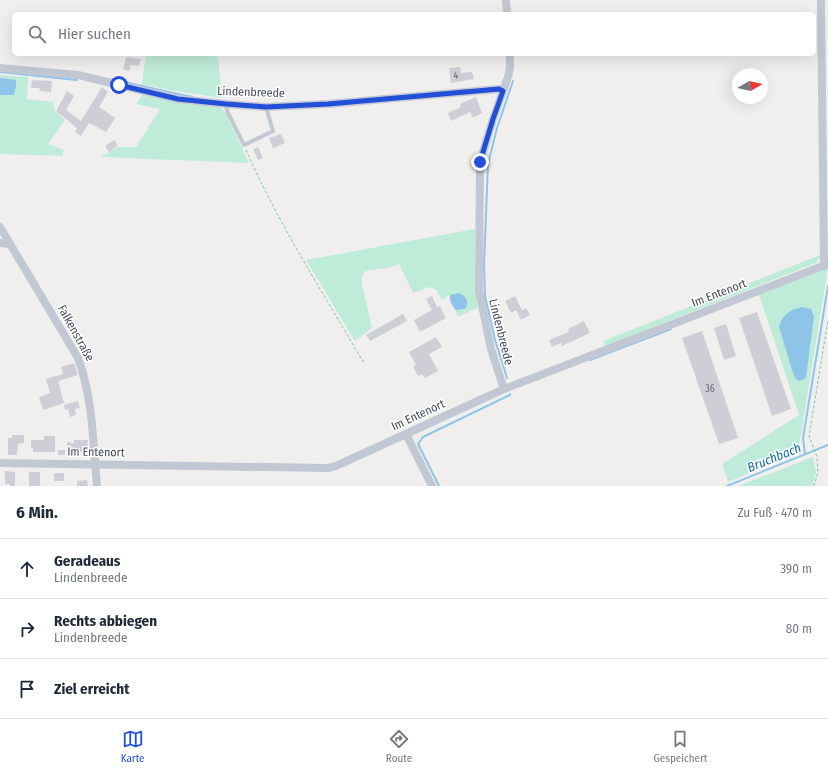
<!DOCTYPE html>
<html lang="de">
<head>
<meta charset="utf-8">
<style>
	:root { --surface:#fff; --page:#f2f2f3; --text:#1f2937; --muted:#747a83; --line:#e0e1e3; --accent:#224fd7 }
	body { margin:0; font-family:"Fira Sans Condensed",sans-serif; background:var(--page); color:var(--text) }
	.compass { position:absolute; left:732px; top:68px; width:36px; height:36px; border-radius:50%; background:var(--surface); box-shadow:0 4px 16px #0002; rotate:81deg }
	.stop { position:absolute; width:12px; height:12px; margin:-9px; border:3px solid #224fd7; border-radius:50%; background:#fff }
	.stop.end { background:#224fd7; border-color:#fff; box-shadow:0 1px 4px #0008 }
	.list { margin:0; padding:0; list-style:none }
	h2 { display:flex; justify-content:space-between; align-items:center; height:52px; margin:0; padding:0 16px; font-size:17px }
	h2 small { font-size:13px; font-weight:400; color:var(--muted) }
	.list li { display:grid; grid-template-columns:26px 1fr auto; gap:12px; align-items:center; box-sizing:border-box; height:60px; padding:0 16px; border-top:1px solid var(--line) }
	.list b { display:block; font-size:15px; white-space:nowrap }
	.list p { margin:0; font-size:13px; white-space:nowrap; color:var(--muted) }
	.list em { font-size:13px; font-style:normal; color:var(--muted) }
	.icon { flex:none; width:22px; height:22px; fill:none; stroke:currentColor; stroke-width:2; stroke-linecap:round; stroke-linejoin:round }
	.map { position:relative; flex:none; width:828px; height:486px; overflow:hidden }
	.search { position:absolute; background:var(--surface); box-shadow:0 4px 16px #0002; left:12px; right:12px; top:12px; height:44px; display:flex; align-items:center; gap:10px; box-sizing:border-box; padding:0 14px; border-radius:6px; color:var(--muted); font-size:15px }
	.sheet { height:232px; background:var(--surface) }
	nav { display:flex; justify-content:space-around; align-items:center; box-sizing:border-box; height:56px; border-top:1px solid var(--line); background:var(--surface); font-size:11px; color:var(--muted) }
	nav a { display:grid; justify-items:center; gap:2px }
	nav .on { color:var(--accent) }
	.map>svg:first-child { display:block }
	.green { fill:#bfecd9 }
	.water { fill:#8ec4e7 }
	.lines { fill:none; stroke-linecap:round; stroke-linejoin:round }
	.stream { stroke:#8ec4e7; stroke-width:2 }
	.building { fill:#cecfd6 }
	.path { stroke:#78c8b0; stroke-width:1; stroke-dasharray:3 2; stroke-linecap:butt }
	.lane { stroke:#c2c8d3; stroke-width:4 }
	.street { stroke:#c2c8d3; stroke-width:8 }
	.route { stroke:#224fd7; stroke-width:5 }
	.labels { text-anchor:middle; stroke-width:3; stroke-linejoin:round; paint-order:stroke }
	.number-label { font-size:10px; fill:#696e7a }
	.street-label { font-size:12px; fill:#474e5b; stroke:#fff }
	.water-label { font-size:13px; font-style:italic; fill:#1469a1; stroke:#fff }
</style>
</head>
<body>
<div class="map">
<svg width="828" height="486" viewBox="0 0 828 486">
	<rect width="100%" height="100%" fill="#f1efee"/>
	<!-- green -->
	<g class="green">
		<polygon points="146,54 197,54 218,57 222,98 169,90 142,84"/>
		<polygon points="0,75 28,77 27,99 53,102 55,111 65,120 48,144 64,150 62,156 0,154"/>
		<polygon points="143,94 191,104 220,107 225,112 249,163 101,157 117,147 136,147 160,109 136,104"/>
		<path d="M475 229V290L478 307 458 317 454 308 456 310 465 309 459 293 450 295 442 300 436 290 430 287 413 293 399 264C393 266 387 269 380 269 368 271 361 268 362 284L372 328 355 341 306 260Z"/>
		<polygon points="820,255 820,258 816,263 605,346 603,341"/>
		<polygon points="828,268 798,453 728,482 722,464 799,415 759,295"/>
		<polygon points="813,457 816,472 813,486 738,486"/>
	</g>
	<!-- water -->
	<g class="water">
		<polygon points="0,78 16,80 16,86 14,95 0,95"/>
		<path d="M459 293C466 296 470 302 465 309L456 310C452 306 449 301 450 295Z"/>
		<path d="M802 307 811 309 814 316 806 378 799 381 796 379 793 373 779 327C781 315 792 309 802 307Z"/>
	</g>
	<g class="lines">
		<!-- stream -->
		<g class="stream">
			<polyline points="0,72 77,80"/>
			<polyline points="112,79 173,93 193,97"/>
			<polyline points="590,360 671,329"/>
			<polyline points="507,378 495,340 485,296 484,265 488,164 497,128 513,81"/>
			<polyline points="805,454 803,438 828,286"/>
			<polyline points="439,486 418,444 423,437 510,395 510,394"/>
			<polyline points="727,486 828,445"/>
		</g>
	</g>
	<!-- building -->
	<g class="building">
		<polygon points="126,57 141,59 139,66 131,65 129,71 123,69"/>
		<polygon points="460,67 461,73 472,72 474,79 451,83 449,68"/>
		<polygon points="32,80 52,81 51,92 39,91 40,88 31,88"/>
		<polygon points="102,87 108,92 99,107 115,118 106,132 89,123 81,136 75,132 77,128 56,111 67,91 74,96 66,110 81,121"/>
		<polygon points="476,97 482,113 473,118 470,112 451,121 448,113 461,107 460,104"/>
		<polygon points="281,134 285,143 273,148 269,138"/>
		<polygon points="114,140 118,145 109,152 105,146"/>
		<polygon points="258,147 263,158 258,160 253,149"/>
		<polygon points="432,296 437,307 440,306 446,318 420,332 414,320 432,310 426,299"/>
		<polygon points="515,296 522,310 526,308 530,315 521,320 516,310 511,313 505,301"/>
		<polygon points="757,312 791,409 772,416 739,318"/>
		<polygon points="403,314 407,321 370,341 366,335"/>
		<polygon points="584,321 590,333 562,346 561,343 552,347 549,340 569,332 568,329"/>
		<polygon points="726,324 736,356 724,360 714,328"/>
		<polygon points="702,331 738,438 719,444 682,338"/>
		<polygon points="436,337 442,347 429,354 438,371 425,378 422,374 418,376 413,366 416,365 409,352"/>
		<polygon points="74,363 78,375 58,381 64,403 43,410 39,397 50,393 46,379 63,374 61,367"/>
		<polygon points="78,401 80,408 75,409 76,415 70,417 68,409 65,410 64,405"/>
		<polygon points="12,435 24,435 24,443 18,444 17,455 8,455 8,438 12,438"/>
		<polygon points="44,436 55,436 55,452 33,452 33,448 31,448 31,440 44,440"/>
		<polygon points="74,440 88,440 87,452 74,452 74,449 67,449 67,442 74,443"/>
		<rect x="58" y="450" width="7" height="5"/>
		<polygon points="5,471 15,472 15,486 10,486 10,484 5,484"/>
		<rect x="29" y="472" width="11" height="14"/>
		<rect x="54" y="473" width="10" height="8"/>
		<polygon points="87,480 88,486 77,486 77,481"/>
	</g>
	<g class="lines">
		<!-- path -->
		<g class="path">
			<path d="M246 150C278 223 322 291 362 360L365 362"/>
			<polyline points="814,486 818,472 817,457 809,436 828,320"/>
		</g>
		<!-- lane -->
		<polyline class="lane" points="226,104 227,111 244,145 273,131 266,107"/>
		<!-- street -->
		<g class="street">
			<polyline points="506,0 507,14"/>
			<polyline points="821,0 824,266"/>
			<polyline points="0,68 78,75 178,99 226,104 266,107 328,104 499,89 503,91"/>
			<path d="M0 227 78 358C93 398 93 443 97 486"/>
			<polyline points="0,243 10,244"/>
			<polyline points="504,389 491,349 479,291 480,162 493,119 508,77 510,67 510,54"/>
			<polyline points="406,434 432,486"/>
			<polyline points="0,463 328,468 336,466 504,389 828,264"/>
		</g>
	</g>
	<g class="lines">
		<!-- route -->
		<polyline class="route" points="119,85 178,99 226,104 266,107 328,104 499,89 503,91 493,119 480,162"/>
	</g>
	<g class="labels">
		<!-- number labels -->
		<g class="number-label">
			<text x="456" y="79">4</text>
			<text x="710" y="392">36</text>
		</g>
		<!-- street labels -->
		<g class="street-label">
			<text transform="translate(251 92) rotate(2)" y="4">Lindenbreede</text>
			<text transform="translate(719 293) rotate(-21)" y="4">Im Entenort</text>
			<text transform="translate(501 332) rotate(76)" y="4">Lindenbreede</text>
			<text transform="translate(76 333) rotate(61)" y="4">Falkenstraße</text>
			<text transform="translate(418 415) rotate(-25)" y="4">Im Entenort</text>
			<text transform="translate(96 452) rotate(1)" y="4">Im Entenort</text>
		</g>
		<!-- water labels -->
		<g class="water-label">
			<text transform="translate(774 457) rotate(-22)" y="5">Bruchbach</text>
		</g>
	</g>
</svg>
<svg class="compass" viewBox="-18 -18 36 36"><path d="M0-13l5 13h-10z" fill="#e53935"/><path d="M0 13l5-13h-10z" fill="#747a83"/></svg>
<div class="stop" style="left:119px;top:85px"></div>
<div class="stop end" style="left:480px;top:162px"></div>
<div class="search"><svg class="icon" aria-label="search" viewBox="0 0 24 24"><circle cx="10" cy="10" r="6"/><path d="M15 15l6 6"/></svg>Hier suchen</div>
</div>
<section class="sheet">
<h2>6 Min.<small>Zu Fuß · 470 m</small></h2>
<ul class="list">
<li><svg class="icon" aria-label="ahead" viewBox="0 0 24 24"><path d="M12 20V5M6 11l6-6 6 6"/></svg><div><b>Geradeaus</b><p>Lindenbreede</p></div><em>390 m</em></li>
<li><svg class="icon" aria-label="right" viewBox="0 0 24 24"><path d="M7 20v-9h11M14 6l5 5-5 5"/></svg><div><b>Rechts abbiegen</b><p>Lindenbreede</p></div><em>80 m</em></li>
<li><svg class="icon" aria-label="arrive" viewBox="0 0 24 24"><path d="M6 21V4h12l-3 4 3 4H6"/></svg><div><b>Ziel erreicht</b></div></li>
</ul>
</section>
<nav>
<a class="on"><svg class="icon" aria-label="map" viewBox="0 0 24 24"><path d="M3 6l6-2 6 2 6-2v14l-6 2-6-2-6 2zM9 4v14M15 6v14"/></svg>Karte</a>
<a><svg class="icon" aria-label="directions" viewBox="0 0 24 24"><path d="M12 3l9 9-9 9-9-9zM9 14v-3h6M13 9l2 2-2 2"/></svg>Route</a>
<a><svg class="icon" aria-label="saved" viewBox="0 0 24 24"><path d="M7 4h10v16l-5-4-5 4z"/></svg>Gespeichert</a>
</nav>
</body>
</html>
